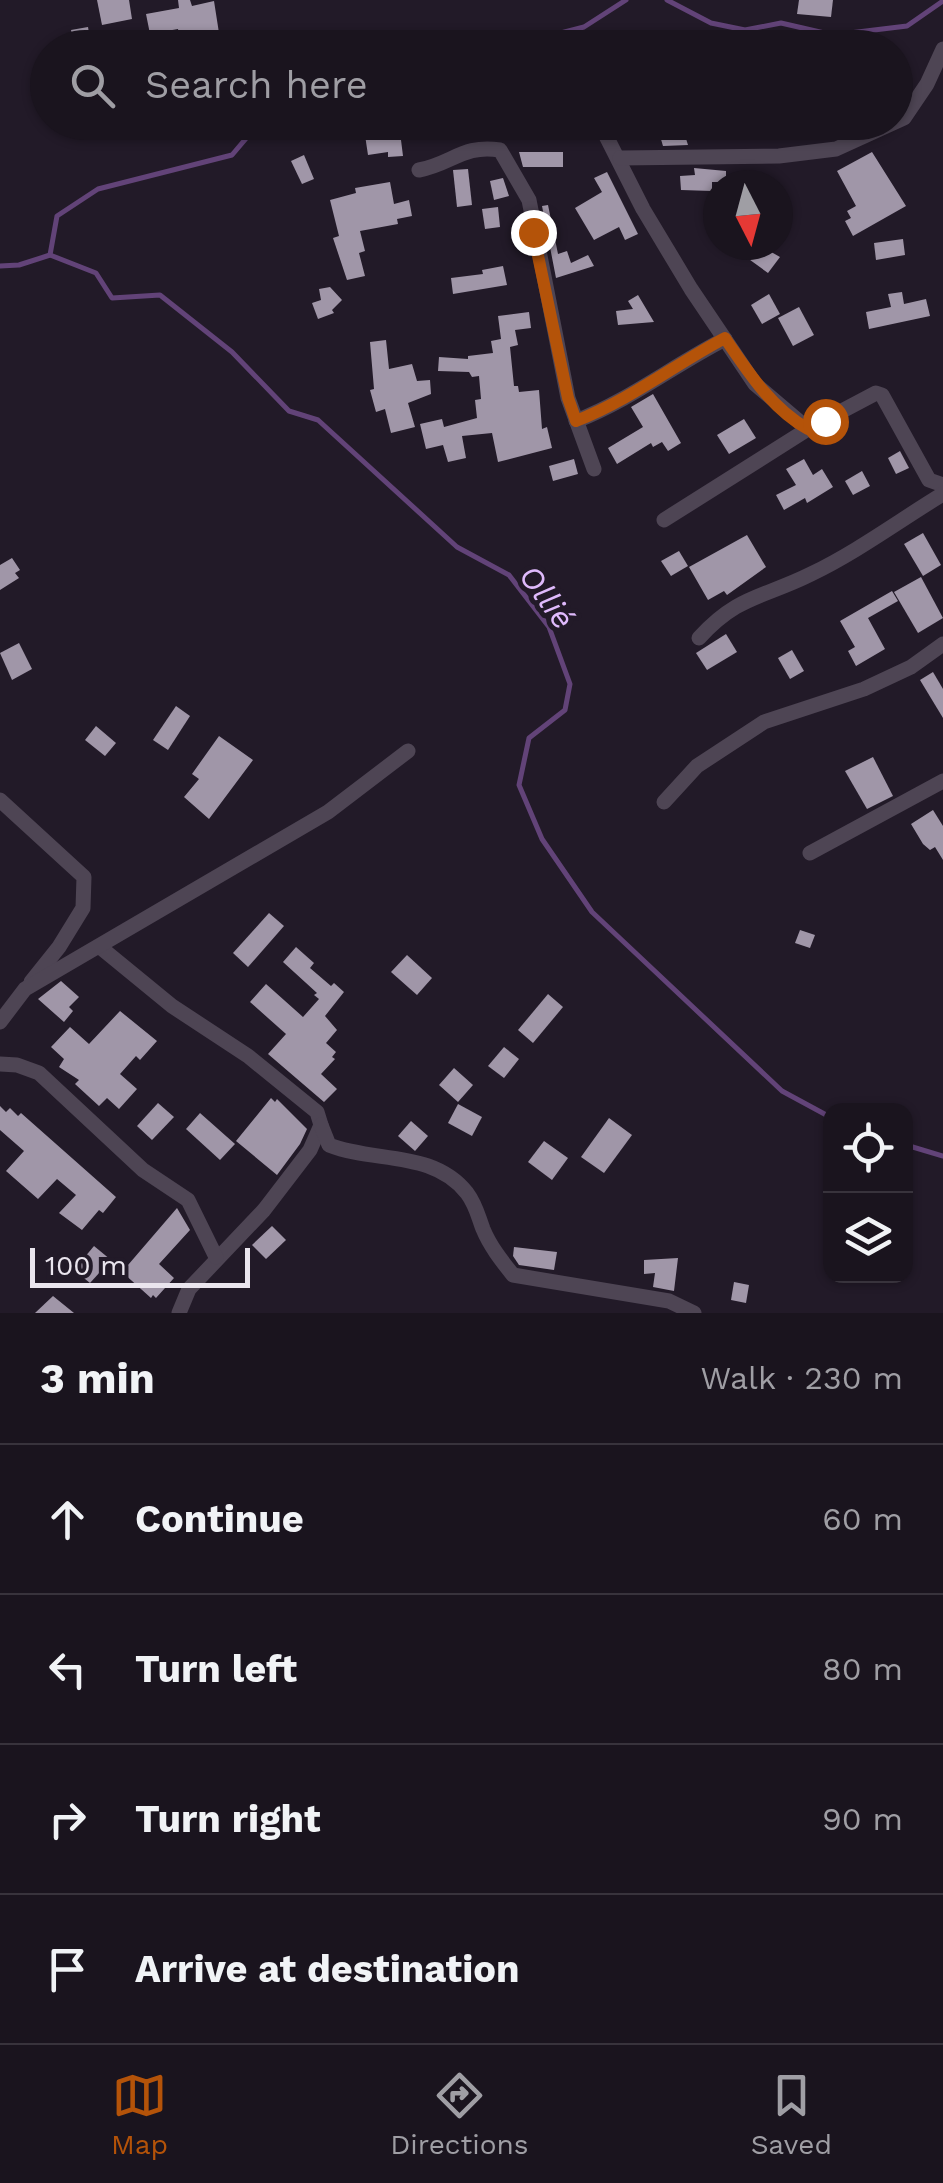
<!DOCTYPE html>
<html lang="en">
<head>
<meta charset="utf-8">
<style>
	:root { --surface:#1a141e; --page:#231d27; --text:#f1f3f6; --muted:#9f9ea4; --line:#38333c; --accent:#b45309 }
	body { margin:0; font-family:"Work Sans",sans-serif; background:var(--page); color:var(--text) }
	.controls { position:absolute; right:30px; bottom:30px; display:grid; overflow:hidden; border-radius:20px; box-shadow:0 2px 8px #0004 }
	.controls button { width:90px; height:90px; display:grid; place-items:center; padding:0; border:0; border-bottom:2px solid var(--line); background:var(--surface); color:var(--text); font:50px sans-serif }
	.compass { position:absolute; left:703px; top:170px; width:90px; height:90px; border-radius:50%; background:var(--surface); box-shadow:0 2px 8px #0004; rotate:174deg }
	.scale { position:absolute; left:30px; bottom:25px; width:220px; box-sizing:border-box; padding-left:10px; border:5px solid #eae5ee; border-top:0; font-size:28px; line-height:35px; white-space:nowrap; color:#eae5ee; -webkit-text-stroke:8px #221a28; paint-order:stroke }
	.stop { position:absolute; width:30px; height:30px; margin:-22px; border:8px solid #b45309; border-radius:50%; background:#fff }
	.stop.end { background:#b45309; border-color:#fff; box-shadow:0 2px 10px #0008 }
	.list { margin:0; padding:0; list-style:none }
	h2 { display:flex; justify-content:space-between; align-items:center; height:130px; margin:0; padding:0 40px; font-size:42px }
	h2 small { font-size:32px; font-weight:400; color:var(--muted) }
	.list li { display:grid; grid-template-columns:65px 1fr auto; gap:30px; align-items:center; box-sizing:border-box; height:150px; padding:0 40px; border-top:2px solid var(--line) }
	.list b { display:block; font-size:38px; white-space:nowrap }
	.list em { font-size:32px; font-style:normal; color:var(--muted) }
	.icon { flex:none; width:55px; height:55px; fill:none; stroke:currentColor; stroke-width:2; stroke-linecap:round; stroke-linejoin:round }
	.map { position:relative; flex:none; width:943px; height:1313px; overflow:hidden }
	.search { position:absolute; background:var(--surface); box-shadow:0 2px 8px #0004; left:30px; right:30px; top:30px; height:110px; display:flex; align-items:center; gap:25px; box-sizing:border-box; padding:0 35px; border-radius:55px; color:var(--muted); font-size:38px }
	.sheet { height:730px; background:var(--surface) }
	nav { display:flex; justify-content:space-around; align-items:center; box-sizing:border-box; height:140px; border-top:2px solid var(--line); background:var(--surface); font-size:28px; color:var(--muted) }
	nav a { display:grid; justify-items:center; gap:5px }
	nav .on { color:var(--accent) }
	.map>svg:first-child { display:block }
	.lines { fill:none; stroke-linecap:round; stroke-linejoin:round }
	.stream { stroke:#624378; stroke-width:5 }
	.building { fill:#a096a8 }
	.minor { stroke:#4e4554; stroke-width:15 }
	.route { stroke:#b45309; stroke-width:12 }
	.labels { text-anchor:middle; stroke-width:10; stroke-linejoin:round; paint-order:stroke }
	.water-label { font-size:32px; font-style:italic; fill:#dfbafc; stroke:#221a28 }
</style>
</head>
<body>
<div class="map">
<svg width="943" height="1313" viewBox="0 0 943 1313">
	<rect width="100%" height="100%" fill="#221a28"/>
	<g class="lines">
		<!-- stream -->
		<g class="stream">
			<polyline points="667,0 711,23 745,30 781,23 833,35 907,26 943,1"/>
			<polyline points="347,48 388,38 453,35 518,44 584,27 626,0"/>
			<polyline points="50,255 57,216 98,189 232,155 260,122"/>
			<polyline points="0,266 19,265 50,255 96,273 112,298 160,295 232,352 289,411 318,420 457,547 509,575 549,627 570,684 565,710 529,738 519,785 542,839 592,912 782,1091 830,1117"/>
			<polyline points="906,1145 943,1156"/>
		</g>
	</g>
	<!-- building -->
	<g class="building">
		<polygon points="97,0 129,0 132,19 102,25"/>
		<polygon points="178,0 190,0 192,6 214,1 219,33 198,37 201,48 181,48 178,29 150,34 146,14 179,8"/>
		<polygon points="799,0 833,0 831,17 797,14"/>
		<polygon points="88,27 91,45 75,48 71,30"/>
		<polygon points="314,34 316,48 298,48 296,36"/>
		<polygon points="363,122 399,124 403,156 388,157 388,152 368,155"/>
		<polygon points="683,129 688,145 663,146 660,136"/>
		<polygon points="519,152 563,152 563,167 523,167"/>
		<polygon points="872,152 906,206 853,236 845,221 851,218 847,211 856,206 837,171"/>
		<polygon points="304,155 314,179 302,184 291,161"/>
		<polygon points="694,168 726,171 726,182 712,182 712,191 681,190 680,176 695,175"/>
		<polygon points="468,169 472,205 457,207 453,170"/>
		<polygon points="607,172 638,234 625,240 619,227 594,240 575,208 602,192 594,178"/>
		<polygon points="503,178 509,196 494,200 490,181"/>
		<polygon points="390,182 394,204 409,200 412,216 397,219 398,224 360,231 365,251 359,253 365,276 347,280 333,238 339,236 330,200 356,193 355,188"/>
		<polygon points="548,205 558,254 567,251 571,263 588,255 594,266 556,278 542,206"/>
		<polygon points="498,207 500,227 485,229 482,209"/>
		<polygon points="903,239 905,255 876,260 874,243"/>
		<polygon points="759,245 780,257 768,273 739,252 756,249"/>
		<polygon points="503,266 507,285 453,294 451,278 483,274 482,270"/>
		<polygon points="330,287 342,300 332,310 334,313 318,319 312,303 321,300 319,289"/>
		<polygon points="902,292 904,304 926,299 930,316 869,329 866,312 891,307 888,294"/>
		<polygon points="769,294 780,314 762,324 751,305"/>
		<polygon points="638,295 654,322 618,325 616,311 633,309 628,301"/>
		<polygon points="799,307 814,335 793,346 778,318"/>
		<polygon points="529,312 531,328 515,330 518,345 510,347 514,386 518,386 519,392 539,390 542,429 547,427 552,448 498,462 492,433 462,436 466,458 448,462 443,445 426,449 420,424 442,419 444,427 477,418 475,400 481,399 479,376 472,377 469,372 438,371 439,357 468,359 468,356 493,353 491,341 501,339 498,316"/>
		<polygon points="386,340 389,369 412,364 417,381 430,380 431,394 408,403 415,427 391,433 385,409 376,412 370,390 374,389 370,342"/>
		<polygon points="653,394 681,443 668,451 662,442 653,447 651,443 617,464 608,448 643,427 631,407"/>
		<polygon points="744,419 756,438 729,454 717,435"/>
		<polygon points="900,451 909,468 896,474 888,458"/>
		<polygon points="574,459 578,474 553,481 549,466"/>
		<polygon points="804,459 813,475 822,469 833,487 807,503 805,498 784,510 776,495 796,485 786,469"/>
		<polygon points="862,471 870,486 853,495 845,481"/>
		<polygon points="923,533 941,565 923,576 904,544"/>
		<polygon points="747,535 766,567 727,595 724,591 708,600 689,567"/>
		<polygon points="679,551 688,566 671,576 661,561"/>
		<polygon points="12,558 20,570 15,573 19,578 0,590 0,565"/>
		<polygon points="921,577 943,618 918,633 894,592"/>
		<polygon points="892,591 898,601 868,618 885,649 856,666 848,651 855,647 840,621"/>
		<polygon points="726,634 737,652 707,670 696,653"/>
		<polygon points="19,643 32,669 12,680 0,653"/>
		<polygon points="792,650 804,671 790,679 778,658"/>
		<polygon points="933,672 943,689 943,718 920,680"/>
		<polygon points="176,706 190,716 168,750 153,740"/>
		<polygon points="96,726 116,743 105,756 85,740"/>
		<polygon points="219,736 253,760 209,819 184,797 199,779 192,774"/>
		<polygon points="873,757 893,796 867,809 845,771"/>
		<polygon points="933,810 943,826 943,860 935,847 930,850 923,844 911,824"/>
		<polygon points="269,913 284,926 248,967 233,953"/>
		<polygon points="800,930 815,935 810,948 795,943"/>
		<polygon points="296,947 314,963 310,968 331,986 334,983 344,992 325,1016 337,1030 326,1043 336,1052 332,1057 335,1059 321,1074 337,1089 324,1102 268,1054 286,1034 250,1002 266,984 303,1017 319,999 314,995 317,993 283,962"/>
		<polygon points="407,955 432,978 417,995 391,972"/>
		<polygon points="61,981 79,997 69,1007 73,1011 64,1022 38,999"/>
		<polygon points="548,994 563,1007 533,1043 518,1030"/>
		<polygon points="120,1011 157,1041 140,1060 136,1056 120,1074 137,1089 119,1109 107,1098 99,1106 75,1084 79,1080 59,1067 64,1059 51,1047 70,1027 89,1044"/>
		<polygon points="504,1047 519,1059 504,1078 488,1066"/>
		<polygon points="454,1068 473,1085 458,1102 439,1085"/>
		<polygon points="271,1098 275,1102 277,1099 307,1129 300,1144 277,1175 236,1141"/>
		<polygon points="158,1103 174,1117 152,1140 137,1126"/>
		<polygon points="458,1104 482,1117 472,1136 448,1123"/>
		<polygon points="0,1106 6,1112 10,1108 18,1116 21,1113 116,1197 103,1213 99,1210 82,1230 59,1213 76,1195 57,1179 38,1199 6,1171 24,1151 0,1130"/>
		<polygon points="200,1113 235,1144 220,1160 186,1129"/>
		<polygon points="609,1118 632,1135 604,1173 581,1157"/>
		<polygon points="411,1121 428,1136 415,1151 398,1136"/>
		<polygon points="544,1141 568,1158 552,1180 528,1162"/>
		<polygon points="177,1208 190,1230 159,1264 174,1278 156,1298 153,1295 151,1298 122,1272"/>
		<polygon points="272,1226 286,1240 266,1259 252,1245"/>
		<polygon points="94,1246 111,1260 90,1283 74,1270"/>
		<polygon points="514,1247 557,1252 554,1270 519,1265 513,1256"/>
		<polygon points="678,1258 674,1291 653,1287 655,1273 644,1274 644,1260"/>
		<polygon points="734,1282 749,1285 746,1303 731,1300"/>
		<polygon points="53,1296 74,1313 35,1313"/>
	</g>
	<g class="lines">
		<!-- minor -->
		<g class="minor">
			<polyline points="599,122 643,209 691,289 755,384 808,429"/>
			<polyline points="620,158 779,156 836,149 904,118 927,84 943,49"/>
			<path d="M419 170C452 164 463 144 500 150L529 200 568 398 594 469"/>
			<path d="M576 421C630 400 674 365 725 339"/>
			<polyline points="664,520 808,429 876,393 882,395 929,480 943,485"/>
			<path d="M699 638C738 595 763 598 811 574 857 552 900 520 943 494"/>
			<polyline points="0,800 84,877 83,908 59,947 31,982"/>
			<polyline points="664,802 697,766 764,722 864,689 911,667 943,644"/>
			<polyline points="810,853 943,781"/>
			<polyline points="100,947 172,1006 248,1056 317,1112 321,1125 310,1150 264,1210 189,1289 179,1313"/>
			<polyline points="0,1022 25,989 328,812 408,751"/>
			<polyline points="0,1064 17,1065 39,1073 143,1170 188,1200 216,1257"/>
			<path d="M321 1125 329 1145C375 1163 433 1150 467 1193 476 1205 478 1216 483 1229 490 1246 501 1260 513 1275L669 1301 694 1313"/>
		</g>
	</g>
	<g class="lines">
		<!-- route -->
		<path class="route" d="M533 232 568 398 576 421C630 400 674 365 725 338 748 372 772 409 808 429L825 421"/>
	</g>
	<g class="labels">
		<!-- water labels -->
		<g class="water-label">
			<text transform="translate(547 597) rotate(54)" y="11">Ollié</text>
		</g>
	</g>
</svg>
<div class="controls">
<button><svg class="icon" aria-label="locate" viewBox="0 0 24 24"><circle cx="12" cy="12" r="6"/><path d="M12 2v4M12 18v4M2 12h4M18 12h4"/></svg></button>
<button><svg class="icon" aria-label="layers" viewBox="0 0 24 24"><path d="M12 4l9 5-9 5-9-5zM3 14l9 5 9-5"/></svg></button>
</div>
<svg class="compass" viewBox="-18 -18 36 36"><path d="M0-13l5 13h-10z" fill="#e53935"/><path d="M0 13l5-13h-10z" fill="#9f9ea4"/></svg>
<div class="scale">100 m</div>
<div class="stop" style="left:825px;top:421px"></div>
<div class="stop end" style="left:533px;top:232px"></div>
<div class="search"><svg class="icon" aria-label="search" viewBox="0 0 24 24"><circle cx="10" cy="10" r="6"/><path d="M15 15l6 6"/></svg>Search here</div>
</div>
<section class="sheet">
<h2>3 min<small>Walk · 230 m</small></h2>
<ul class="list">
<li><svg class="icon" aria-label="ahead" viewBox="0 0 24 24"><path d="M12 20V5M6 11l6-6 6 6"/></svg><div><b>Continue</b></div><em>60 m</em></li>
<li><svg class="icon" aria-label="left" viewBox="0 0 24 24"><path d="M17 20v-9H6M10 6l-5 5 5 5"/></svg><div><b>Turn left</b></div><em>80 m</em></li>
<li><svg class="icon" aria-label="right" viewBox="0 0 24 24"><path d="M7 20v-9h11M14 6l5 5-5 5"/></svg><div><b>Turn right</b></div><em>90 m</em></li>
<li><svg class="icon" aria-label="arrive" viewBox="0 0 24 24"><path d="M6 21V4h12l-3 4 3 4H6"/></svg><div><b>Arrive at destination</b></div></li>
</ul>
</section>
<nav>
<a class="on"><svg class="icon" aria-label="map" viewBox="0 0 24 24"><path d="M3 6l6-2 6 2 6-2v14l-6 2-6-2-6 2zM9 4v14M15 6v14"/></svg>Map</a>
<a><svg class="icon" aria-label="directions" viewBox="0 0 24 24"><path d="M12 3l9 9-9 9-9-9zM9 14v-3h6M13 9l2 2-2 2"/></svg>Directions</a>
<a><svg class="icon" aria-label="saved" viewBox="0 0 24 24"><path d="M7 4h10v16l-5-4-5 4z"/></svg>Saved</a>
</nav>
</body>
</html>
